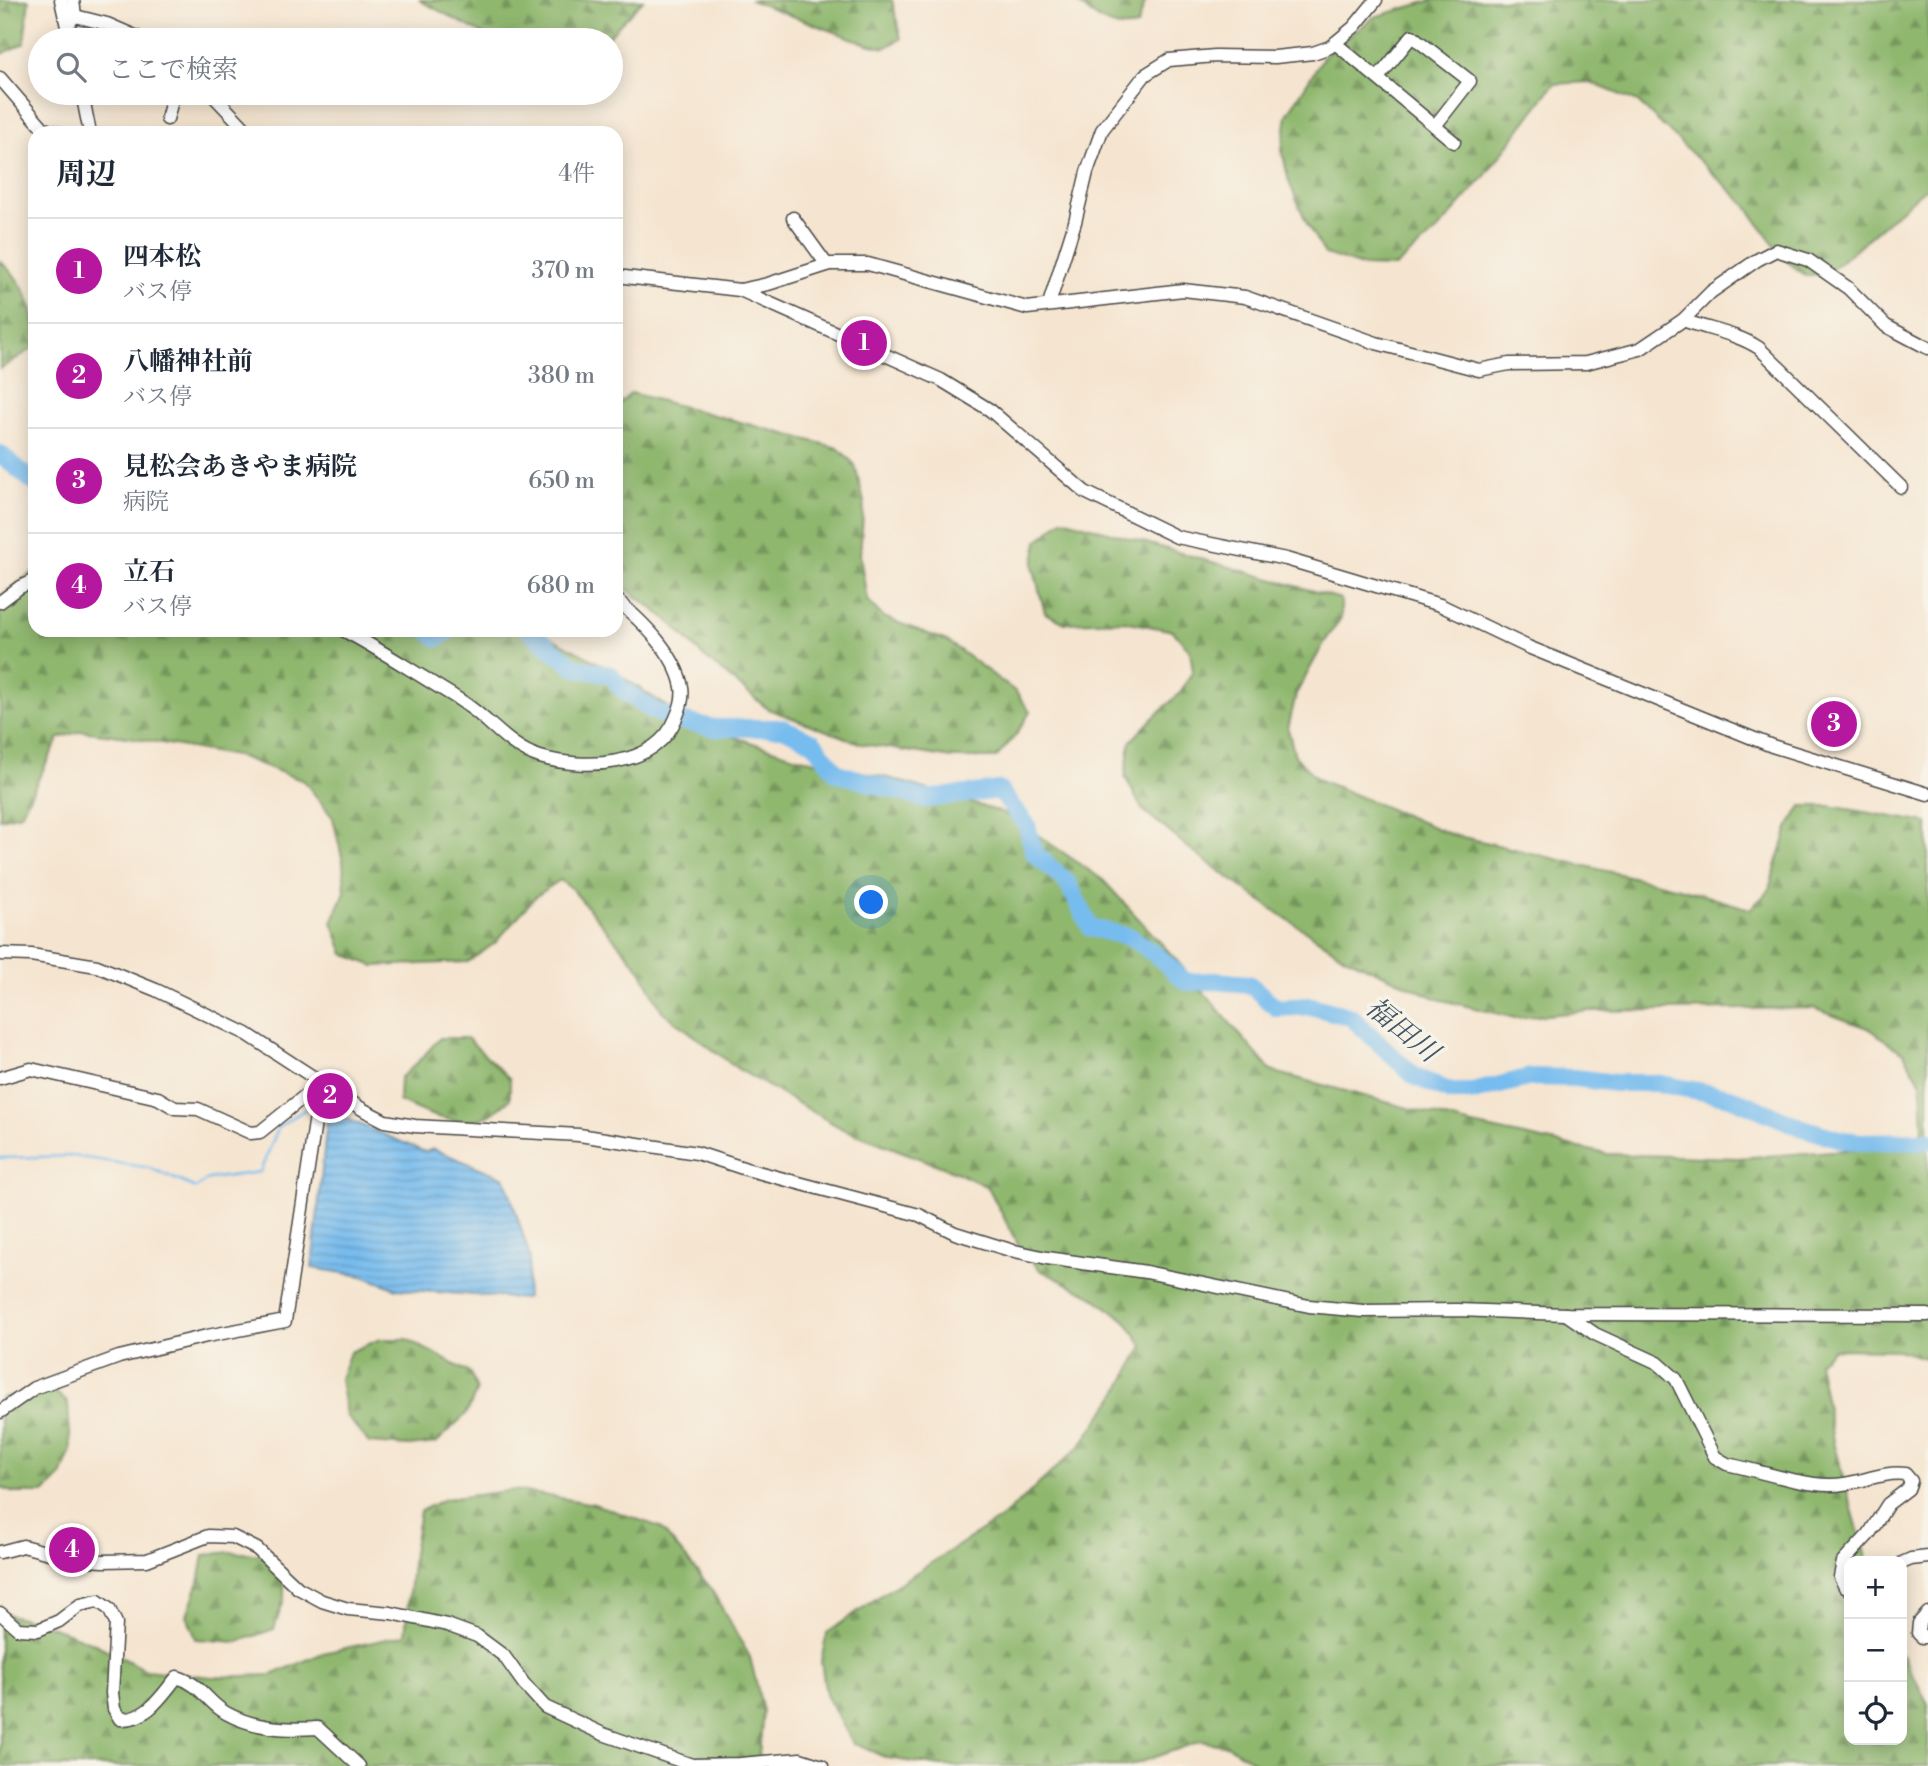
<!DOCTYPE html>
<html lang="ja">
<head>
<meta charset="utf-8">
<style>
	:root { --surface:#fff; --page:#f6f6f7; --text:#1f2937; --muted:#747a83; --line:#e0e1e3; --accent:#b5179e }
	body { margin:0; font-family:"Libre Bodoni","Noto Serif JP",serif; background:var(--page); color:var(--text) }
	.controls { position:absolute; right:21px; bottom:21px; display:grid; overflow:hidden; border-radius:14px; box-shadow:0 4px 18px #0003 }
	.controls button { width:63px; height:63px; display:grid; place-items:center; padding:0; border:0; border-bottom:2px solid var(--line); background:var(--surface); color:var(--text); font:35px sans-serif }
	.you { position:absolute; left:872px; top:903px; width:24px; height:24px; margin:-18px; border:5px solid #fff; border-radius:50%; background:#1a73e8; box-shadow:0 0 0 10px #1a73e833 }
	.badge { display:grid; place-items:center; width:46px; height:46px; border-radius:50%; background:var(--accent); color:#fff; font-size:23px; font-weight:700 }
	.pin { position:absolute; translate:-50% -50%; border:4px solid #fff; box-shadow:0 2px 7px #0006 }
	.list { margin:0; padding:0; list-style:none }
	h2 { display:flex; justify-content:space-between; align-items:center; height:91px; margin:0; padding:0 28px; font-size:30px }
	h2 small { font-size:23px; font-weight:400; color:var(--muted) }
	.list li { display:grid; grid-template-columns:46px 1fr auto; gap:21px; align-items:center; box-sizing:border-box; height:105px; padding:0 28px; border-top:2px solid var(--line) }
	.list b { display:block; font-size:26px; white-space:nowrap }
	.list p { margin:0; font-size:23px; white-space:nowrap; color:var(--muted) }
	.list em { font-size:23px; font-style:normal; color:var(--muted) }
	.icon { flex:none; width:38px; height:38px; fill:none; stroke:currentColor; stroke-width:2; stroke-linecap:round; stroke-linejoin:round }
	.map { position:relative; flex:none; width:1928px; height:1766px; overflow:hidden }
	.search { position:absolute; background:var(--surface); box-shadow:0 4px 18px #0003; left:28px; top:28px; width:595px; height:77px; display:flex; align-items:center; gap:18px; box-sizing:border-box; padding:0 24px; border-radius:38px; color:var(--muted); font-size:26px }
	.panel { position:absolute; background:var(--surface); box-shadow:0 4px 18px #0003; left:28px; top:126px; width:595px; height:511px; border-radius:21px }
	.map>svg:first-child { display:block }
	.forest { fill:url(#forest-firs); stroke:#5d714c; stroke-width:2 }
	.water { fill:url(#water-rules); stroke:#51748c; stroke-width:2 }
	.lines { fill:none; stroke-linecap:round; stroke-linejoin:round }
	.stream { stroke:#77bcee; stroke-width:2.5 }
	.river { stroke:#77bcee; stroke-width:18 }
	.minor-casing { stroke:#494744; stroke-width:15 }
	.minor { stroke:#fff; stroke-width:12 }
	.labels { text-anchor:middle; stroke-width:7; stroke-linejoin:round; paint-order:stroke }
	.water-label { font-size:28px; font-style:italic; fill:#425666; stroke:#f7f3e8 }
</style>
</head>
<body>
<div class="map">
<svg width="1928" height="1766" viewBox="0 0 1928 1766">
	<defs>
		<pattern id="forest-firs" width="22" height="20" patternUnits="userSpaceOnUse" patternTransform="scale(1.75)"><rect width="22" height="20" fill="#8fb76e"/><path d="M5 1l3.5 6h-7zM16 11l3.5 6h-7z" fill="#75955b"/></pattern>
		<pattern id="water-rules" width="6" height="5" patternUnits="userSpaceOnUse" patternTransform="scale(1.75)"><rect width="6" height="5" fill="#77bcee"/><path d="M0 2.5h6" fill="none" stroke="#6299c1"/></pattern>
	</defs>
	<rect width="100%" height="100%" fill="#f7f3e8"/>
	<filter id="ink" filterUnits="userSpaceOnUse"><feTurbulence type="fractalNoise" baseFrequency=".0143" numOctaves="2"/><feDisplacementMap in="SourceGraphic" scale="14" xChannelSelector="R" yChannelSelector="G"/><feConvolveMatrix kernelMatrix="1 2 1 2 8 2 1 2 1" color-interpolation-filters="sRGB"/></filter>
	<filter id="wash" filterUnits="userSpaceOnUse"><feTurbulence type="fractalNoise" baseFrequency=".00686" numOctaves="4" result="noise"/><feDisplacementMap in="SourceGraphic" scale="28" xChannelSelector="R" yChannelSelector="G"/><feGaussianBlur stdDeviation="1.57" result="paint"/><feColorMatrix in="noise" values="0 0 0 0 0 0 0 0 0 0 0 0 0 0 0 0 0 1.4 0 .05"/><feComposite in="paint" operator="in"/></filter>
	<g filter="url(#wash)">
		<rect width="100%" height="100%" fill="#f5e5d0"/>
		<!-- forest -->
		<g class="forest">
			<polygon points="0,0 29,0 24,43 0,55"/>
			<polygon points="419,0 643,0 605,40 494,40"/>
			<polygon points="750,0 892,0 901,39 885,48 867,44"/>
			<path d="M1073 0H1146L1137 26C1108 32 1095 16 1073 0Z"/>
			<polygon points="1434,0 1928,0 1928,186 1829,272 1806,276 1784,259 1745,204 1638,102 1589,82 1554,84 1484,177 1437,231 1395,267 1362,266 1325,254 1308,226 1289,182 1282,150 1287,115 1324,56 1374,17"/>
			<path d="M0 261C30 288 35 308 35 347L0 369Z"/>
			<polygon points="631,393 838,448 855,465 864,502 860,556 867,600 883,617 947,641 1016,692 1030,712 1016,735 996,758 952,758 862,744 768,709 702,655 669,621 616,581 616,418 617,406"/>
			<polygon points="1063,519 1341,599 1341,618 1324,643 1296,694 1288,729 1295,756 1317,779 1450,834 1679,888 1750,909 1768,892 1788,828 1801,806 1830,806 1928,823 1928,1359 1897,1350 1833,1349 1818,1362 1834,1446 1867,1561 1849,1561 1849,1740 1902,1740 1902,1654 1928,1704 1928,1766 1261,1766 1228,1746 1201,1741 1129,1766 942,1766 887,1758 853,1743 826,1695 821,1661 827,1633 881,1595 1003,1517 1080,1446 1118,1392 1143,1346 1126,1321 1092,1296 1040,1270 1018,1245 988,1187 956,1172 843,1129 738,1069 662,1011 640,969 572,889 560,880 535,897 495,943 468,962 374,966 344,954 332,922 345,892 343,862 333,818 304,781 241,757 128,737 81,731 59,738 21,814 0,819 0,597 35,570 35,630 537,630 612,670 695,725 801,758 892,779 1007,814 1103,880 1171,954 1271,1071 1464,1123 1607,1154 1738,1158 1913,1145 1923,1128 1921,1083 1904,1054 1870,1029 1813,1008 1589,1011 1515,1018 1438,999 1345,957 1272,909 1196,854 1142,809 1125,777 1130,742 1153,718 1180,693 1193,671 1190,651 1173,631 1124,621 1065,623 1045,613 1033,566 1038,541"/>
			<path d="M440 1038H467L510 1079V1099C504 1104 496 1112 488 1116 457 1128 427 1115 399 1101L400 1078 416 1064Z"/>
			<polygon points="380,1339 407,1339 470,1373 477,1390 467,1413 436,1443 409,1446 369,1443 346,1415 340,1379 350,1352"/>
			<polygon points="31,1392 55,1392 68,1403 71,1450 61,1476 44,1493 14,1493 0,1487 0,1398"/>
			<polygon points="515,1490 594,1504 660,1527 710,1587 750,1657 763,1711 758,1766 0,1766 0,1612 48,1625 95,1644 146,1670 212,1677 272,1675 323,1653 405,1635 413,1553 420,1511 445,1499"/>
			<polygon points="231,1552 264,1555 284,1572 284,1599 274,1629 237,1642 196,1639 187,1615 200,1578 204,1555"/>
		</g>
		<!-- water -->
		<polygon class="water" points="328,1111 425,1152 433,1149 505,1178 530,1257 526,1299 397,1289 363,1276 312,1268"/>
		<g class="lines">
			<!-- stream -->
			<g class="stream">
				<polyline points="324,1113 330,1119"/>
				<polyline points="0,1158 73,1156 150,1168 196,1188 208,1179 260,1172 279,1126 309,1107"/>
			</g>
			<!-- river -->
			<g class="river">
				<polyline points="0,454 35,483"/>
				<polyline points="428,630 437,638 450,630"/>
				<polyline points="529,630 574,667 611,675 621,688 654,711 681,721 715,728 783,728 813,742 837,773 925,799 999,790 1027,825 1034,853 1067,882 1091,928 1131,937 1160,958 1186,982 1215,981 1249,984 1277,1008 1311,1006 1351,1017 1414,1076 1451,1092 1473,1092 1531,1077 1575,1078 1615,1083 1656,1083 1730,1097 1803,1128 1843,1140 1861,1142 1928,1141"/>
			</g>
		</g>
	</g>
	<g filter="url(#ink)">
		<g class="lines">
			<defs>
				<g id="minor">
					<polyline points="61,0 70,40"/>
					<polyline points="75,16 107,24 144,40"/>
					<polyline points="70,22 75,16 73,0"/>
					<polyline points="1335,43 1454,142"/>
					<polyline points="0,78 44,129 58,133"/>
					<polyline points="1378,78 1412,36 1470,81 1435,126"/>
					<polyline points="82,93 90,133"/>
					<polyline points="211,93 249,133"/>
					<polyline points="111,96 112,93"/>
					<polyline points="167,119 174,93"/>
					<polyline points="793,218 827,265"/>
					<polyline points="616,276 740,290 941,380 990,410 1085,492 1177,537 1286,559 1440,605 1528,647 1772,746 1928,794"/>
					<polyline points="740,290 768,284 830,264 868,264 1027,308 1183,290 1245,297 1376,343 1479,370 1509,364 1586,363 1640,349 1683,320 1711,292 1757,260 1776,250 1808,260 1848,288 1886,326 1928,348"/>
					<polyline points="1049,304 1075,222 1087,172 1102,130 1145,75 1169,60 1215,56 1275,57 1313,53 1330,47 1354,27 1376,0"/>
					<path d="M1683 320C1709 330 1736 333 1759 348L1901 487"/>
					<polyline points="0,602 20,587 35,580"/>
					<path d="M343 630C372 645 398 662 426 679 441 689 457 697 471 708 494 725 511 748 540 757 584 770 656 768 676 718 680 709 684 698 682 687 675 652 642 622 616 599"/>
					<polyline points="0,954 31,955 97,966 156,990 247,1034 362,1109 385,1121 415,1126 579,1135 697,1153 746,1169 919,1215 955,1233 1010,1250 1047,1258 1146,1272 1309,1306 1363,1311 1457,1310 1566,1314 1928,1315"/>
					<polyline points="0,1078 31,1069 158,1098 175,1108 198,1109 251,1133 260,1132 321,1083"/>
					<path d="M1566 1314 1595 1334 1658 1363 1676 1379 1715 1457 1727 1464C1756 1470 1801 1485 1829 1485 1856 1486 1879 1471 1905 1474L1911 1481 1908 1489 1888 1504 1869 1534 1843 1562 1840 1577 1845 1587 1849 1589"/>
					<polyline points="0,1412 34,1388 119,1357 207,1336 285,1321 321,1083"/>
					<polyline points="0,1552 23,1546 71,1559 104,1561 147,1560 208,1536 233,1537 257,1549 298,1588 322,1601 348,1609 391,1613 447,1625 477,1636 504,1656 524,1684 545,1707 603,1734 692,1765 740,1764 800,1759 822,1766"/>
					<polyline points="1902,1563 1911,1559 1928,1557"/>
					<path d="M0 1613 18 1629 38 1630 59 1621 80 1605 98 1601 109 1609 116 1623 112 1693 114 1709 120 1719C147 1721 162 1695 177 1677 201 1684 207 1702 226 1713 255 1729 286 1730 318 1728L359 1766"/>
					<polyline points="1928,1613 1919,1623 1918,1633 1922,1637 1928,1637"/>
				</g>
			</defs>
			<!-- minor casing -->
			<use href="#minor" class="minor-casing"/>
			<!-- minor -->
			<use href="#minor" class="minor"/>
		</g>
	</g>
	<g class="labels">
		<!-- water labels -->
		<g class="water-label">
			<text transform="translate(1403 1029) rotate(39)" y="10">福田川</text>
		</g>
	</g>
</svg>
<div class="controls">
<button>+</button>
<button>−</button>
<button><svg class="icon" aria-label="locate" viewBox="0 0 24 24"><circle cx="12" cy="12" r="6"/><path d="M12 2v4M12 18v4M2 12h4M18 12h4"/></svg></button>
</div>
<div class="you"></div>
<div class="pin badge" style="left:864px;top:343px">1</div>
<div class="pin badge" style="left:330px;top:1096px">2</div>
<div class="pin badge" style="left:1834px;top:724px">3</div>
<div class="pin badge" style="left:72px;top:1550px">4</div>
<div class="search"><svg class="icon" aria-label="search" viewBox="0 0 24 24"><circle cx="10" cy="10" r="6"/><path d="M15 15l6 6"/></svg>ここで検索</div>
<section class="panel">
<h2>周辺<small>4件</small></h2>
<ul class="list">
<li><span class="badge">1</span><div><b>四本松</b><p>バス停</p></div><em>370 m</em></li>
<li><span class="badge">2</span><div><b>八幡神社前</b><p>バス停</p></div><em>380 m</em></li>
<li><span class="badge">3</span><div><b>見松会あきやま病院</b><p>病院</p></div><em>650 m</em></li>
<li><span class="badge">4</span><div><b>立石</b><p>バス停</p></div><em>680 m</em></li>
</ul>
</section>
</div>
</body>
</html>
